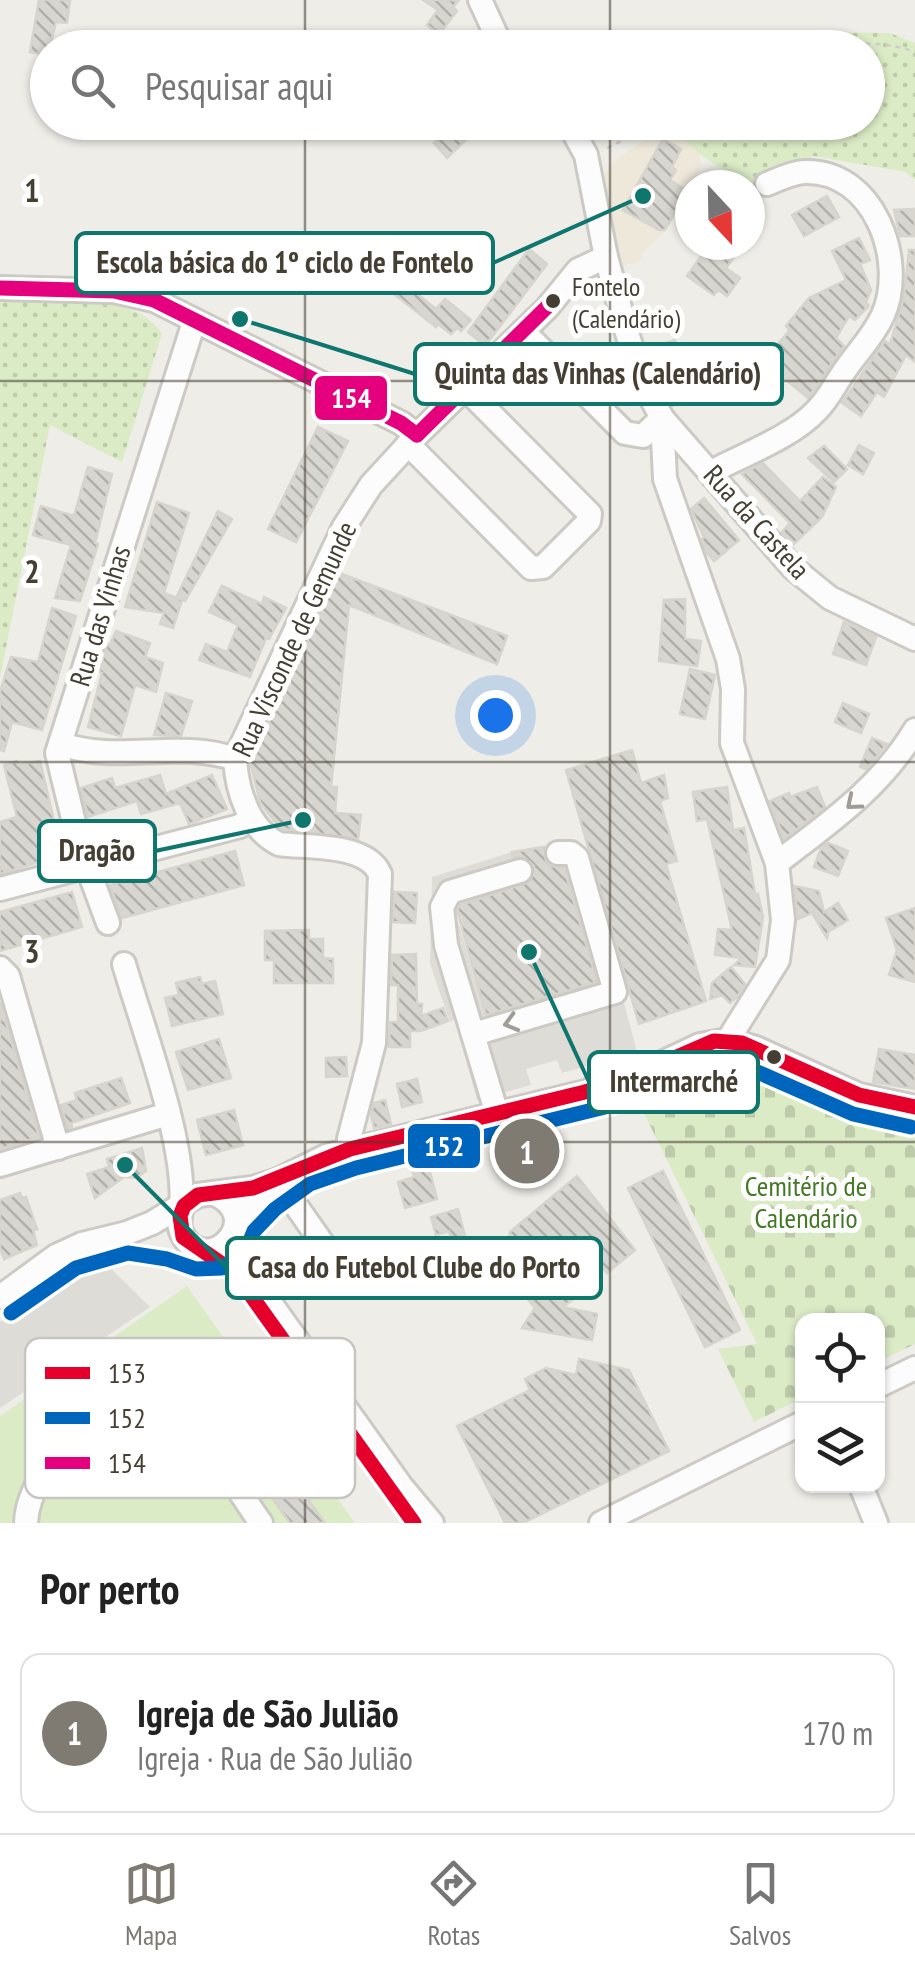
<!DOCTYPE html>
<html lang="pt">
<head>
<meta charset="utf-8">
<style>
	:root { --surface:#fff; --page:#f6f6f6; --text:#222; --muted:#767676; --line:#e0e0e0; --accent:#807b72 }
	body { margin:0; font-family:"PT Sans Narrow",sans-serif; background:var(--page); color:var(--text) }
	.controls { position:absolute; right:30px; bottom:30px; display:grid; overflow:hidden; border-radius:20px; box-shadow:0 2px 8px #0004 }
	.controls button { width:90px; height:90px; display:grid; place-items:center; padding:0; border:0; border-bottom:2px solid var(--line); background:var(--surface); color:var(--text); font:50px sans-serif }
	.compass { position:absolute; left:675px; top:170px; width:90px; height:90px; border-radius:50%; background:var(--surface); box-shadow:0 2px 8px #0004; rotate:158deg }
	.you { position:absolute; left:495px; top:715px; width:35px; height:35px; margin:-25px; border:8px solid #fff; border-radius:50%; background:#1a73e8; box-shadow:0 0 0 15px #1a73e833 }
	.badge { display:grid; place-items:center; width:65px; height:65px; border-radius:50%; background:var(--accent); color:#fff; font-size:32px; font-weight:700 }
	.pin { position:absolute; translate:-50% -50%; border:5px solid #fff; box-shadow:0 2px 10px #0006 }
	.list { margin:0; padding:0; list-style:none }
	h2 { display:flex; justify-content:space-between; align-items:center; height:130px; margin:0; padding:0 40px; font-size:42px }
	h2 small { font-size:32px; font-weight:400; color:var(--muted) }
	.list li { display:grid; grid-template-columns:65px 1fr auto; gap:30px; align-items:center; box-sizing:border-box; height:160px; margin:0 20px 20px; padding:0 20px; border:2px solid var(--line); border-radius:20px }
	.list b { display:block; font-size:38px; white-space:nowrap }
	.list p { margin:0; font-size:32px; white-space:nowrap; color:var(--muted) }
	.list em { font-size:32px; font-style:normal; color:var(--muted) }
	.icon { flex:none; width:55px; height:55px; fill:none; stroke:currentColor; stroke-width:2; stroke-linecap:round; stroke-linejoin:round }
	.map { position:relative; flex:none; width:915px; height:1523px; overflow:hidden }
	.search { position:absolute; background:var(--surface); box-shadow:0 2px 8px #0004; left:30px; right:30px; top:30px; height:110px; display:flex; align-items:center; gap:25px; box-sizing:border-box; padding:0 35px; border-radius:55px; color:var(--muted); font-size:38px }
	.sheet { height:310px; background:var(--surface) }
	nav { display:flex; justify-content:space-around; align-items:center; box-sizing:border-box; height:140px; border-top:2px solid var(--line); background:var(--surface); font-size:28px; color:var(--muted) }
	nav a { display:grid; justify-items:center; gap:5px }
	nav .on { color:var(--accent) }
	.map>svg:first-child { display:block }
	.education { fill:#ede8d9 }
	.grass { fill:url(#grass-dots) }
	.cemetery { fill:url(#cemetery-stones) }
	.garden { fill:#dbebc6 }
	.parking { fill:#dedcd7 }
	.building { fill:url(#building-back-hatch); stroke:#d7d4cd; stroke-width:2.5 }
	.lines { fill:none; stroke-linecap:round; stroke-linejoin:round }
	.minor-casing { stroke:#cccac5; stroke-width:28 }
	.path { stroke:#d0cdc9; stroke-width:2.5; stroke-dasharray:5 5; stroke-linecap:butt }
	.minor { stroke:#fcfcfc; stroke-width:22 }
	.bus-1-casing { stroke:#fff; stroke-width:22 }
	.bus-2-casing { stroke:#fff; stroke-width:22 }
	.bus-3-casing { stroke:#fff; stroke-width:22 }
	.bus-1 { stroke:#e4002b; stroke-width:15 }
	.bus-2 { stroke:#0065bd; stroke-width:15 }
	.bus-3 { stroke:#e5007d; stroke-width:15 }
	.oneway { stroke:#a09d98 }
	.grid { fill:none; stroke:#453e33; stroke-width:2.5; stroke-opacity:0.55 }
	.bus-dot { fill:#453e33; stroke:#fff; stroke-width:4 }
	.labels { text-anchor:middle; stroke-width:10; stroke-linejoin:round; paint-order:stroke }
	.bus-label { font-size:26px; fill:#453e33; stroke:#fff; text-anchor:start }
	.street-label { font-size:28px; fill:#453e33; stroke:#fff }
	.park-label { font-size:28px; fill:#437825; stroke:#fff }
	.key { fill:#fff; stroke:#c7c5c2; stroke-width:2.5 }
	.key-label { font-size:28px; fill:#453e33 }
	.grid-label { font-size:32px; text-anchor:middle; font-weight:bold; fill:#453e33; stroke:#fff; stroke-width:10; stroke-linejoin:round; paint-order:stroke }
	.leader { fill:none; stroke:#0f766e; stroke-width:4 }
	.callout-dot { fill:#0f766e; stroke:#fff; stroke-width:4 }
	.callout { fill:#fff; stroke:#0f766e; stroke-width:4 }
	.callout-label { font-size:30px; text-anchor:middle; font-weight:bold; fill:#453e33 }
	.line-badge { stroke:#fff; stroke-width:4 }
	.badge-label { font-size:28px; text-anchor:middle; font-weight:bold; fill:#fff }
</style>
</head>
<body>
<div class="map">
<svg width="915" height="1523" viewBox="0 0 915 1523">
	<defs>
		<pattern id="grass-dots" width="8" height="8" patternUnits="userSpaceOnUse" patternTransform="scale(2.5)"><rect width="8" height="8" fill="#dbebc6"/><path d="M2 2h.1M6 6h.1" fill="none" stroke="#bdcbab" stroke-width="1.8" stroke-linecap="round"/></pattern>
		<pattern id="cemetery-stones" width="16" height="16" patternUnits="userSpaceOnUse" patternTransform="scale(2.5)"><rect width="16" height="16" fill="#dbebc6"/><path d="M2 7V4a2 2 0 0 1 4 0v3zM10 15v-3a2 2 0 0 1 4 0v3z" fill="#bdcbab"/></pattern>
		<pattern id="building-back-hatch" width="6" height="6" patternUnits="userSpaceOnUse" patternTransform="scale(2.5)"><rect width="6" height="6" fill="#d8d6d0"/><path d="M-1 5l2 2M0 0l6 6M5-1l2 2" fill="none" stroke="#b1afa9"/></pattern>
	</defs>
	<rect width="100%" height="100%" fill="#eeede8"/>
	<!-- education -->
	<polygon class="education" points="668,123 698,153 702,165 663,233 646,249 639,262 619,266 602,185 604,175 614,161"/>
	<!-- grass -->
	<g class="grass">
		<polygon points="823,32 890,33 915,43 915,180 905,172 814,156 750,187 698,153 668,123 868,122 868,48 775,47"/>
		<path d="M0 297C43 298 138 292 162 334L122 462 50 425 0 678Z"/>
	</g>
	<!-- cemetery -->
	<polygon class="cemetery" points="728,1055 869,1112 915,1120 915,1344 878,1362 878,1320 802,1320 802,1398 754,1422 718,1349 757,1344 637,1099"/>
	<!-- garden -->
	<polygon class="garden" points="187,1286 355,1523 0,1523 0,1416"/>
	<!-- parking -->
	<g class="parking">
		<polygon points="512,852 515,865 525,863 529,878 452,901 486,1017 515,1010 517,1015 597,992 596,985 601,983 583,920 601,915 637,1052 562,1073 557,1060 526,1069 531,1085 477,1100 455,1019 450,1022 430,964 432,877"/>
		<polygon points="96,1254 150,1307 0,1408 0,1322"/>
	</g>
	<!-- building -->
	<g class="building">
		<polygon points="39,0 70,0 67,23 56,22 48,55 30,52"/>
		<polygon points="423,0 459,0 453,7 457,11 439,34 427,25 438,10"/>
		<polygon points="444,122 485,122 447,158 434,143 450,130"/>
		<polygon points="663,139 681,149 672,167 676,170 670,180 687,191 665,230 659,230 623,210"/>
		<polygon points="827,196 839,217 804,236 792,215"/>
		<polygon points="915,209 915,236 900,236 894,210"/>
		<polygon points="859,238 870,260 860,264 871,290 866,302 869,306 855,320 849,316 836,338 844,346 808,398 763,361 790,330 786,326 809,298 846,280 832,251"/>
		<polygon points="709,245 743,245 726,268 740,278 727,296 718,290 714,295 687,276"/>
		<polygon points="529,249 547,264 485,346 468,332"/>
		<polygon points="909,250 915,250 915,362 906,355 884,397 877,392 861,416 842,403 885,341 890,344 904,297"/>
		<polygon points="390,272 436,309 445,299 471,320 461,331 457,328 451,334 438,324 436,327 380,283"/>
		<polygon points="675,340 681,359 675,361 689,399 672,406 648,349"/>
		<polygon points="318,427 348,441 296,542 268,529"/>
		<polygon points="859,445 874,453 863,474 848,465"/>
		<polygon points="824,446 847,469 834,482 808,458"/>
		<polygon points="763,463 800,501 823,477 836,487 822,517 793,545 782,532 790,523 742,474"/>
		<polygon points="88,467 112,474 95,543 98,544 80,601 55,598 71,545 33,535 41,506 74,516"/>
		<polygon points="704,498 739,540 714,561 707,553 702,539 704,537 691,509"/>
		<polygon points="157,502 189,513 164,593 182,600 173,628 160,624 164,613 125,607"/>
		<polygon points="218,511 232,519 185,601 177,596"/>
		<polygon points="339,573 507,636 497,664 349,605 331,787 337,787 335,813 361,815 358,839 284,829 278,826 260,802 250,762"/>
		<polygon points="222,586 262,604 264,597 286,608 269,639 266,638 250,677 199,660 206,644 227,652 238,625 209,612"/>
		<polygon points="685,599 685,639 701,641 697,666 659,661 664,600"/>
		<polygon points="52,608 76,616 42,730 12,722 4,751 0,750 0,692 11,657 38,662"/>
		<polygon points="844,622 876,637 866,665 833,654"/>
		<polygon points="116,631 150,643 145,657 163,663 156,692 135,685 121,736 88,727 102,673 99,672 107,644 110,645"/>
		<polygon points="690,669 715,675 705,719 680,714"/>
		<polygon points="166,693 192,701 181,736 154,735"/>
		<polygon points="843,703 869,714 861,733 835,722"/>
		<polygon points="872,738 887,744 866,769 860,767"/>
		<polygon points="632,750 641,783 664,775 668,798 660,801 677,861 666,864 706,1001 639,1024 566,770"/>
		<polygon points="17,761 18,765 40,761 62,855 0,874 0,822 17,817 4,765"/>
		<polygon points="160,775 166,794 212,775 227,809 189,824 180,803 141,814 137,801 88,817 81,788 112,778 115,788"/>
		<polygon points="727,787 733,830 744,828 755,894 758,894 763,917 755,967 734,965 742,958 715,955 718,929 732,930 707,819 697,821 693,792"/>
		<polygon points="817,787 825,807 784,839 770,801 789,793 790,797"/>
		<polygon points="828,843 848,851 838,876 814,867 821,848"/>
		<polygon points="544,847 546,861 551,866 564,868 597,982 486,1015 457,910 460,905 530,882 534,866 524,857 513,857 512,852"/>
		<polygon points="235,851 244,885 122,918 110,885"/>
		<polygon points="794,886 819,891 824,912 838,903 848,920 828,932 827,938 812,913 798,919"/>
		<polygon points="72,892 82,927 0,951 0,912"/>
		<polygon points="394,892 417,893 415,923 393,922"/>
		<polygon points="915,908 915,982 889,975 897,950 886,918"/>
		<polygon points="309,930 309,939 323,939 323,958 333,959 333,983 274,983 274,960 265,960 265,931"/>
		<polygon points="416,954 417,1004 422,1004 421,1016 443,1008 448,1021 421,1031 410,1031 410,1047 389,1047 390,1022 398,1022 398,985 391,985 392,955"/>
		<polygon points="731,967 745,984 738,996 730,1003 722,995 710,999 712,983"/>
		<polygon points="200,977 202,984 215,981 223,1014 172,1026 165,998 179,995 176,983"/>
		<polygon points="0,1002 39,1137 0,1149"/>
		<polygon points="219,1039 231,1078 188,1090 176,1052"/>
		<polygon points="879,1049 915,1055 915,1089 873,1082"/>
		<polygon points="346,1057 347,1076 326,1077 326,1058"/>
		<polygon points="121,1078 130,1103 71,1123 72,1127 68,1129 61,1105 77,1100 75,1093"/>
		<polygon points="417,1079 422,1102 402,1107 397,1084"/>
		<polygon points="385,1100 391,1124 374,1128 371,1114 374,1103"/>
		<polygon points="234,1110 243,1145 206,1155 197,1120"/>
		<polygon points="546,1124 562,1143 526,1172 524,1169 509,1181 498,1167 503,1162 496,1154 513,1141 518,1147"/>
		<polygon points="142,1148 146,1171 136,1178 124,1177 95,1198 87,1174 109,1167 107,1159"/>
		<polygon points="429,1168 437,1199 405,1208 398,1182 414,1177 413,1172"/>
		<polygon points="663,1171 740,1330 705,1347 628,1188"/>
		<polygon points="577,1176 635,1250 607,1273 582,1241 577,1282 584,1291 563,1307 597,1314 592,1340 522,1328 535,1308 506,1272 510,1232"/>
		<polygon points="20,1193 22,1198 26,1197 37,1229 33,1230 37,1245 4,1259 0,1248 0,1200"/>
		<polygon points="458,1209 465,1236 451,1239 449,1231 436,1235 431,1217"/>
		<polygon points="579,1359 629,1370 669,1451 523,1523 505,1523 457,1426 530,1390 525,1379 546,1368 576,1375"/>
		<polygon points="228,1386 286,1469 325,1523 290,1523 263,1485 205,1403"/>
	</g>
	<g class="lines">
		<defs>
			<g id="minor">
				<polyline points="480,0 502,48"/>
				<polyline points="568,122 586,155 606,257 626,330 643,383 662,418 793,568 830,598 915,639"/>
				<polyline points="0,288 114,291 154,300 401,423 417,435"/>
				<polyline points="523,331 625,433 643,436 662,418"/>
				<polyline points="662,418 665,479 728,659 733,689 732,743 777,863 783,920 778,960 728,1040"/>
				<polyline points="408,444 531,568 543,567 589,521 590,514 466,389"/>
				<path d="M711 472C743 455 794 436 817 410 830 397 837 380 848 366 860 349 874 335 883 315 907 261 874 169 804 172 791 173 779 179 767 184"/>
				<path d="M61 744C118 764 178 739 235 759"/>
				<path d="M777 863C830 822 880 788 915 730"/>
				<polyline points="0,889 240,826 251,818"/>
				<polyline points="108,923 80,847 57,753 194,322"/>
				<path d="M124 964C143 1030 191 1154 180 1217 178 1225 181 1233 185 1239 211 1275 266 1218 215 1194"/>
				<polyline points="0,968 8,976 58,1148"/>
				<polyline points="474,1034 615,992 577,858 571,853 558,853"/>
				<polyline points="497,1114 446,945 442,907 450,892 520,871"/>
				<path d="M350 1149 349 1139 374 1043 380 874C366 843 309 848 279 844 249 829 237 792 235 759L344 527 371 485 417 435 547 308 578 270 606 257"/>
				<polyline points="0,1165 168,1114"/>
				<polyline points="278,1180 325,1247"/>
				<polyline points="236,1221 278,1180 326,1156 585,1092 643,1072 700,1045 728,1040 756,1048 859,1095 915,1107"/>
				<polyline points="235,1231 251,1276 401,1486 432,1523"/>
				<polyline points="0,1297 56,1256 82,1244 127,1233 152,1223 198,1195 253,1188 272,1182"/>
				<polyline points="878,1386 915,1368"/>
				<polyline points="861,1486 876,1523"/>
				<path d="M26 1523C28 1460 122 1382 181 1420 207 1436 242 1497 261 1523"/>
				<polyline points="601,1523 802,1423"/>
			</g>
		</defs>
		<!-- minor casing -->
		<use href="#minor" class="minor-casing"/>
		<!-- path -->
		<g class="path">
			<path d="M826 48C855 41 887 42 915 52"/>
			<polyline points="607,148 659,122"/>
		</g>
		<!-- minor -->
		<use href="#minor" class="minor"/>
		<defs>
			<polyline id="bus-1" points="414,1523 235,1273 183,1237 180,1216 184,1206 198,1195 253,1188 350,1149 585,1092 624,1080 714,1041 742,1043 859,1095 915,1107"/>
			<polyline id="bus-2" points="11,1313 76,1268 128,1253 167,1259 196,1269 222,1268 245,1253 254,1231 275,1209 310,1184 356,1168 609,1106 717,1061 737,1063 853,1114 911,1127"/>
			<g id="bus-3">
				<polyline points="0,288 114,291 154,300 401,423 417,435"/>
				<polyline points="417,435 553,301"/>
			</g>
		</defs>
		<!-- bus-1 casing -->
		<use href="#bus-1" class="bus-1-casing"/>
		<!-- bus-2 casing -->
		<use href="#bus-2" class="bus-2-casing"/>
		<!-- bus-3 casing -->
		<use href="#bus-3" class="bus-3-casing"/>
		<!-- bus-1 -->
		<use href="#bus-1" class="bus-1"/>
		<!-- bus-2 -->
		<use href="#bus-2" class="bus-2"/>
		<!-- bus-3 -->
		<use href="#bus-3" class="bus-3"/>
	</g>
	<!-- one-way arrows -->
	<defs><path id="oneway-chevron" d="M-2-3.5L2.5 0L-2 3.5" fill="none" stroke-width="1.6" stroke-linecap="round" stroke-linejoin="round" transform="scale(2.5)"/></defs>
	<g class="oneway">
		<use href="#oneway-chevron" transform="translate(853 803) rotate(140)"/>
		<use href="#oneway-chevron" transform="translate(511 1023) rotate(164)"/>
	</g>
	<!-- grid -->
	<path class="grid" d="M305 0V48M610 0V48M305 122V1523M610 122V1523M0 381H915M0 762H915M0 1142H915"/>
	<!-- markers -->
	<g class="bus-dot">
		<circle cx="553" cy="301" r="9"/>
		<circle cx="774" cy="1057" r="9"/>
	</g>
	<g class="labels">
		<!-- bus labels -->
		<g class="bus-label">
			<text x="572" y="296">Fontelo<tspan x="572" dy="32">(Calendário)</tspan></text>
		</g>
		<!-- street labels -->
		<g class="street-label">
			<text transform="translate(757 522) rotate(48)" y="10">Rua da Castela</text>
			<text transform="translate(100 616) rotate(-73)" y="10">Rua das Vinhas</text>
			<text transform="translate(294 639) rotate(-65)" y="10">Rua Visconde de Gemunde</text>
		</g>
		<!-- park labels -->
		<g class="park-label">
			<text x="806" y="1196">Cemitério de<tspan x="806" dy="32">Calendário</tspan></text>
		</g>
	</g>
	<!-- legend -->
	<rect x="25" y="1338" width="330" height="160" rx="15" class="key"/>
	<rect x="45" y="1367" width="45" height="12" fill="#e4002b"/>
	<rect x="45" y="1412" width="45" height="12" fill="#0065bd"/>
	<rect x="45" y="1457" width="45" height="12" fill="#e5007d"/>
	<g class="key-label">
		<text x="108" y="1383">153</text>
		<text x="108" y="1428">152</text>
		<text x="108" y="1473">154</text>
	</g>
	<g class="grid-label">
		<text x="32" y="202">1</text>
		<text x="32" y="583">2</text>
		<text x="32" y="963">3</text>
	</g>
	<!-- callouts -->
	<path class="leader" d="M643 196L493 263M240 319L415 374M303 820L155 851M529 952L589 1082M125 1165L227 1268"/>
	<g class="callout-dot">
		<circle cx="643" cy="196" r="10"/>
		<circle cx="240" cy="319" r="10"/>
		<circle cx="303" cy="820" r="10"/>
		<circle cx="529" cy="952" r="10"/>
		<circle cx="125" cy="1165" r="10"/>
	</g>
	<g class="callout">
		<rect x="76" y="233" width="417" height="60" rx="10"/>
		<rect x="415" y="344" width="367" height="60" rx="10"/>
		<rect x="39" y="821" width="116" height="60" rx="10"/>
		<rect x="589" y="1052" width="169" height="60" rx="10"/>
		<rect x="227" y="1238" width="374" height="60" rx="10"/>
	</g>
	<g class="callout-label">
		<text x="285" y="273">Escola básica do 1º ciclo de Fontelo</text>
		<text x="598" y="384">Quinta das Vinhas (Calendário)</text>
		<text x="97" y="861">Dragão</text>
		<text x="674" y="1092">Intermarché</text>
		<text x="414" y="1278">Casa do Futebol Clube do Porto</text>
	</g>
	<g class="line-badge">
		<rect x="313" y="374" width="76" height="48" rx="10" fill="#e5007d"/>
		<rect x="406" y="1122" width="76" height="48" rx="10" fill="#0065bd"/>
	</g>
	<g class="badge-label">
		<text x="351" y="408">154</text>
		<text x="444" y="1156">152</text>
	</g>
</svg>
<div class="controls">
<button><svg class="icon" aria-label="locate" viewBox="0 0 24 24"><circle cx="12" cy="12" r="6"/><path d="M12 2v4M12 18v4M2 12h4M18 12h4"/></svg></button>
<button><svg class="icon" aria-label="layers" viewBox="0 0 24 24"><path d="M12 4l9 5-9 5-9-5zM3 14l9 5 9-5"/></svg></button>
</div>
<svg class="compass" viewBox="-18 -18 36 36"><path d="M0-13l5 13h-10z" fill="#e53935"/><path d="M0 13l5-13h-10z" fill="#767676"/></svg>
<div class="you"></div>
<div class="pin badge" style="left:527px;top:1151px">1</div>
<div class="search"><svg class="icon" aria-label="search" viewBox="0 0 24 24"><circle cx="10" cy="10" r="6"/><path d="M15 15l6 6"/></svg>Pesquisar aqui</div>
</div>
<section class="sheet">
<h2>Por perto<small></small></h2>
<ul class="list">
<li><span class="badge">1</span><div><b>Igreja de São Julião</b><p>Igreja · Rua de São Julião</p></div><em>170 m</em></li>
</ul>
</section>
<nav>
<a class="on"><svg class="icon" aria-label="map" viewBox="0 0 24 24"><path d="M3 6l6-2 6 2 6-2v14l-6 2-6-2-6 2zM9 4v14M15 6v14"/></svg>Mapa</a>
<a><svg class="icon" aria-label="directions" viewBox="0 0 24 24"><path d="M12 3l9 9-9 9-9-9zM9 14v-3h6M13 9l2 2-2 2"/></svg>Rotas</a>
<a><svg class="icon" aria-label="saved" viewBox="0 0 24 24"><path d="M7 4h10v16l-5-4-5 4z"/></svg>Salvos</a>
</nav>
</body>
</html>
